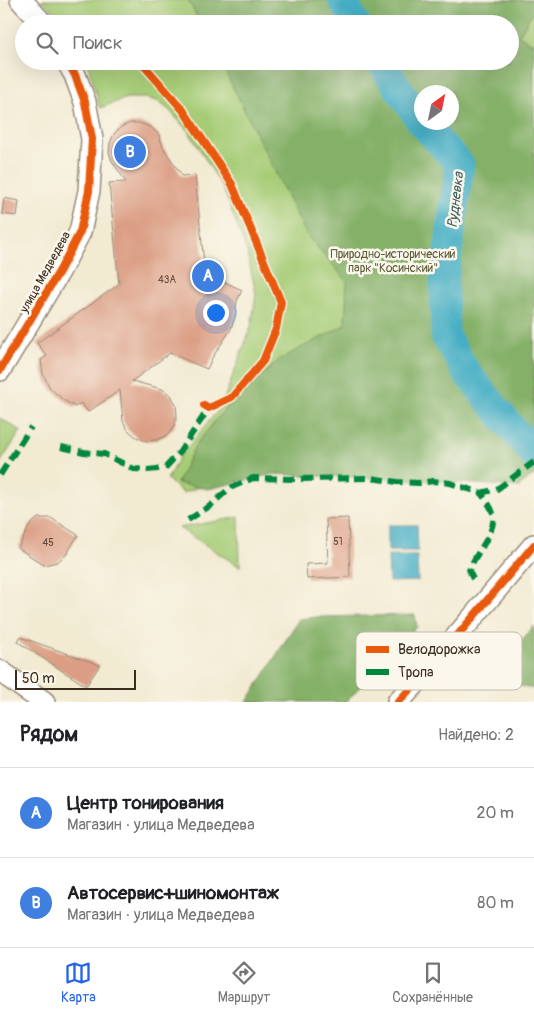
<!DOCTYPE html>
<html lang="ru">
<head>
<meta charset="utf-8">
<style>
	:root { --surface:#fff; --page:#f2f2f2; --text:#202124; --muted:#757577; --line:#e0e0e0; --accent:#2563eb }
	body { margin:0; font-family:Pangolin,sans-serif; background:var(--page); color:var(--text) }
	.compass { position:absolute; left:414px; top:85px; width:45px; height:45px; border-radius:50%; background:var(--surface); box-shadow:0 5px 20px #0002; rotate:33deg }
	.scale { position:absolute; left:15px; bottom:12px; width:121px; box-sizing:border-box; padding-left:5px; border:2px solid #3b2a1e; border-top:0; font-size:14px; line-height:18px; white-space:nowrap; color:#3b2a1e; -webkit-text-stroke:4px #fbf7ec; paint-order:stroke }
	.you { position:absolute; left:215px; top:312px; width:18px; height:18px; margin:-12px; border:4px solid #fff; border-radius:50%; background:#1a73e8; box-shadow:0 0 0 8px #1a73e833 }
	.badge { display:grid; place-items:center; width:32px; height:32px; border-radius:50%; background:var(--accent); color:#fff; font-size:16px; font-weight:700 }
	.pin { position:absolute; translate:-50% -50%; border:2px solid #fff; box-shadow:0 1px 5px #0006 }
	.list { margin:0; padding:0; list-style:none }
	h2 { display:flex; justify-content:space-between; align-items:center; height:65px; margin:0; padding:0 20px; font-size:21px }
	h2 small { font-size:16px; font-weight:400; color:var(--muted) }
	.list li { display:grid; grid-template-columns:32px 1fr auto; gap:15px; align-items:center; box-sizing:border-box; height:90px; padding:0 20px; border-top:1px solid var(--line) }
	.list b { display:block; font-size:19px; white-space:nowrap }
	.list p { margin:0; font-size:16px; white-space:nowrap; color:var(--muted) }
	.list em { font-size:16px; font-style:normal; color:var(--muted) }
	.icon { flex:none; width:28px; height:28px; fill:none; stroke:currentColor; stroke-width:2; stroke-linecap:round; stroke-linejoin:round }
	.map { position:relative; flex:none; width:534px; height:702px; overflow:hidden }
	.search { position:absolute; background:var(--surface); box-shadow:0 5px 20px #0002; left:15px; right:15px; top:15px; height:55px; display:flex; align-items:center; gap:12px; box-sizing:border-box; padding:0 18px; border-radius:28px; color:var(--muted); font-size:19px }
	.sheet { height:245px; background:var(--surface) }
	nav { display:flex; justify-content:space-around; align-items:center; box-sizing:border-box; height:70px; border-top:1px solid var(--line); background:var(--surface); font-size:14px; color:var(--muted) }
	nav a { display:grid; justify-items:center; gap:2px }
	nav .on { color:var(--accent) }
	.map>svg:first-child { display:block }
	.green { fill:#a6cc76; stroke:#707b4a; fill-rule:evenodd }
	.forest { fill:#84b067; stroke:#606d42; fill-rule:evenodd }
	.water { fill:#45aec4; stroke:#406c71 }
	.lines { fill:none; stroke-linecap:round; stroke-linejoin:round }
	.river { stroke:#45aec4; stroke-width:29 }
	.building { fill:#db9e84 }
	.minor-casing { stroke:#968a78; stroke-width:24 }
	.minor { stroke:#fff; stroke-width:21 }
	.quiet { stroke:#00873e; stroke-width:6; stroke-dasharray:12 6; stroke-linecap:butt }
	.cycleway-casing { stroke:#fbf7ec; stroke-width:11 }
	.cycleway { stroke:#e8590c; stroke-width:8 }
	.labels { text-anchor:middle; stroke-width:5; stroke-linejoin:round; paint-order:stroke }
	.number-label { font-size:10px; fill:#634738 }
	.park-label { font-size:12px; fill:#5b5b38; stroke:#fbf7ec }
	.street-label { font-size:12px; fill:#3b2a1e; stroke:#fbf7ec }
	.water-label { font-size:14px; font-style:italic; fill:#3f5f60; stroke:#fbf7ec }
	.key { fill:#fbf7ec; stroke:#c1baae; stroke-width:1 }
	.key-label { font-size:14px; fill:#3b2a1e }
</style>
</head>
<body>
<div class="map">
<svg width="534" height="702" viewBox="0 0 534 702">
	<rect width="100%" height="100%" fill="#fbf7ec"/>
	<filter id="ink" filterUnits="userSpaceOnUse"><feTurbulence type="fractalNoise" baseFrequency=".02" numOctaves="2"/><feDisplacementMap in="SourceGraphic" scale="10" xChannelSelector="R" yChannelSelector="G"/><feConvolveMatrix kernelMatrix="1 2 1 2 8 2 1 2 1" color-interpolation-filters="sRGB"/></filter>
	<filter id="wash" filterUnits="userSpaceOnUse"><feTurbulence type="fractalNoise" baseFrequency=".0096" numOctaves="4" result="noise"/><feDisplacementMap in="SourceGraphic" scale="20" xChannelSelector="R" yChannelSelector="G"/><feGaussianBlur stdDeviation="1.12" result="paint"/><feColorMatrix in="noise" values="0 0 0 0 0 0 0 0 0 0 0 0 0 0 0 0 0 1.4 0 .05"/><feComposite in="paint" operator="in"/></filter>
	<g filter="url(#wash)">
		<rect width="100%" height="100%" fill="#f2ead1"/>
		<!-- green -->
		<g class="green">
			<path d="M41 0H534V439L237 474 183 493 167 479 180 456 221 407 251 327 256 294 247 252 223 188 189 132 169 110 157 101 145 98H127L100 108 87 61H510V24H63L59 16ZM422 92H452V122H422Z"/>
			<polygon points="0,418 21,431 0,463"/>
			<polygon points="239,517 240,567 179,528"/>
		</g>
		<!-- forest -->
		<g class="forest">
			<path d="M188 0H534V13L531 15 519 35 534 45V475L519 487 418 480 273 474 208 489 177 483 196 444 224 410 280 359 345 325 347 281 306 234 220 61H510V24H201ZM422 92H452V122H422Z"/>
			<polygon points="415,615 417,627 346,702 247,702 299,619 317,617"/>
			<polygon points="534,626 534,689 488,679"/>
		</g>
		<!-- water -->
		<g class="water">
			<polygon points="388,525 417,525 418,551 388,551"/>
			<polygon points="388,556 417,556 418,581 389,582"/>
		</g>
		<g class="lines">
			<!-- river -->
			<g class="river">
				<polyline points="342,0 356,24"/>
				<polyline points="380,61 421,122 460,165 444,281 445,335 466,372 534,455"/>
			</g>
		</g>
		<g id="blocks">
			<!-- building -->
			<g class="building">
				<polygon points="130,123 139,123 151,127 159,135 163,147 182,176 195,175 205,273 242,290 237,301 235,315 231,329 212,358 207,369 170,353 132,381 162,389 171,395 176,405 177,416 174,427 167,435 157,440 146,441 136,437 128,430 123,421 120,390 88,412 81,403 75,407 62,399 50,388 43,374 41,360 47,356 37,343 119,284 109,183 126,182 112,161 109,152 110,143 114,134 121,127"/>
				<polygon points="4,198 19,201 17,216 2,214"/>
				<polygon points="38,518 51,518 78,535 66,555 57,562 44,565 18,548 30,525"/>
				<polygon points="348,518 350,577 307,579 306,564 328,563 326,519"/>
				<polygon points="20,637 100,665 86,686 18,642"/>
			</g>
		</g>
	</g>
	<g filter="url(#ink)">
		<use href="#blocks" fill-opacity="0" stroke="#968a78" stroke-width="1"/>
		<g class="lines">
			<defs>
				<g id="minor">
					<polyline points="21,0 43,24"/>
					<polyline points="0,370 60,270 80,232 89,191 92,139 85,102 75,75 67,61"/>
					<polyline points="0,671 44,702"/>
					<polyline points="398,702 435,662 534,545"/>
				</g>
			</defs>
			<!-- minor casing -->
			<use href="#minor" class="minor-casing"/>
			<!-- minor -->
			<use href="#minor" class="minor"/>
			<!-- quiet -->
			<g class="quiet">
				<polyline points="61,447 84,452 104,454 134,469 147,470 158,469 166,467 179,453 209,408"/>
				<polyline points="0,475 31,427"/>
				<polyline points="188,520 210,506 230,488 253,478 295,479 371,478 397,482 419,483 433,481 450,483 481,493 497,489 534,462"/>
				<path d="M473 579 469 571C474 554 497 533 493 513 491 506 485 499 481 493"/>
			</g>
			<defs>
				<g id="cycleway">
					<polyline points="140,61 183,110 232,184 281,302 276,329 263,361 232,397 209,408 204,405"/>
					<polyline points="0,370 60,270 80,232 89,191 92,139 85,102 75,75 67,61"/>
					<polyline points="398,702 435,662 534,545"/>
				</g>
			</defs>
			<!-- cycleway casing -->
			<use href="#cycleway" class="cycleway-casing"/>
			<!-- cycleway -->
			<use href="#cycleway" class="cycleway"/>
		</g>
	</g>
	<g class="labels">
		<!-- number labels -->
		<g class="number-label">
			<text x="167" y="283">43А</text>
			<text x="338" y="545">51</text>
			<text x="48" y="546">45</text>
		</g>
		<!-- park labels -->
		<g class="park-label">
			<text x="393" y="258">Природно-исторический<tspan x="393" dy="14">парк "Косинский"</tspan></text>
		</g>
		<!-- street labels -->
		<g class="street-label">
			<text transform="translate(45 272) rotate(-61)" y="4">улица Медведева</text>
		</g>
		<!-- water labels -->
		<g class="water-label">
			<text transform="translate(455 200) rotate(-83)" y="5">Рудневка</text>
		</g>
	</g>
	<!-- legend -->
	<rect x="356" y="632" width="166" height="58" rx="8" class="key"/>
	<rect x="366" y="646" width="23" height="7" fill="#e8590c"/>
	<rect x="366" y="669" width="23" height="6" fill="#00873e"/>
	<g class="key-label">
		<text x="398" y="654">Велодорожка</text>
		<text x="398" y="677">Тропа</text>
	</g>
</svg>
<svg class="compass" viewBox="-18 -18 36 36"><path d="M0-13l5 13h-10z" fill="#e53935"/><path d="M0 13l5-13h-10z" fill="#757577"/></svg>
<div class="scale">50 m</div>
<div class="you"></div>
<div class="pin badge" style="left:208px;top:276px;background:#3f7fe0">A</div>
<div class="pin badge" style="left:130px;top:152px;background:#3f7fe0">B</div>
<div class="search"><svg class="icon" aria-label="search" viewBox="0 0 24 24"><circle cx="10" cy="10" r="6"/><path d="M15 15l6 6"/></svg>Поиск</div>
</div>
<section class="sheet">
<h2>Рядом<small>Найдено: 2</small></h2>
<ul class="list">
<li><span class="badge" style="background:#3f7fe0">A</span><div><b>Центр тонирования</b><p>Магазин · улица Медведева</p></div><em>20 m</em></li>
<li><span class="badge" style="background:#3f7fe0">B</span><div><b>Автосервис+шиномонтаж</b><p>Магазин · улица Медведева</p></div><em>80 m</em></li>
</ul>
</section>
<nav>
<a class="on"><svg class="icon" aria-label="map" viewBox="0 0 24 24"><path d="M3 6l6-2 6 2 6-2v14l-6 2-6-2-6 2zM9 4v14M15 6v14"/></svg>Карта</a>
<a><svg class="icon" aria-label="directions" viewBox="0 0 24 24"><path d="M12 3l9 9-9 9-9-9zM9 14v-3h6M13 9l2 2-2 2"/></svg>Маршрут</a>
<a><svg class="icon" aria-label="saved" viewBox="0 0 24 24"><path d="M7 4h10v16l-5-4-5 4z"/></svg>Сохранённые</a>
</nav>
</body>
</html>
